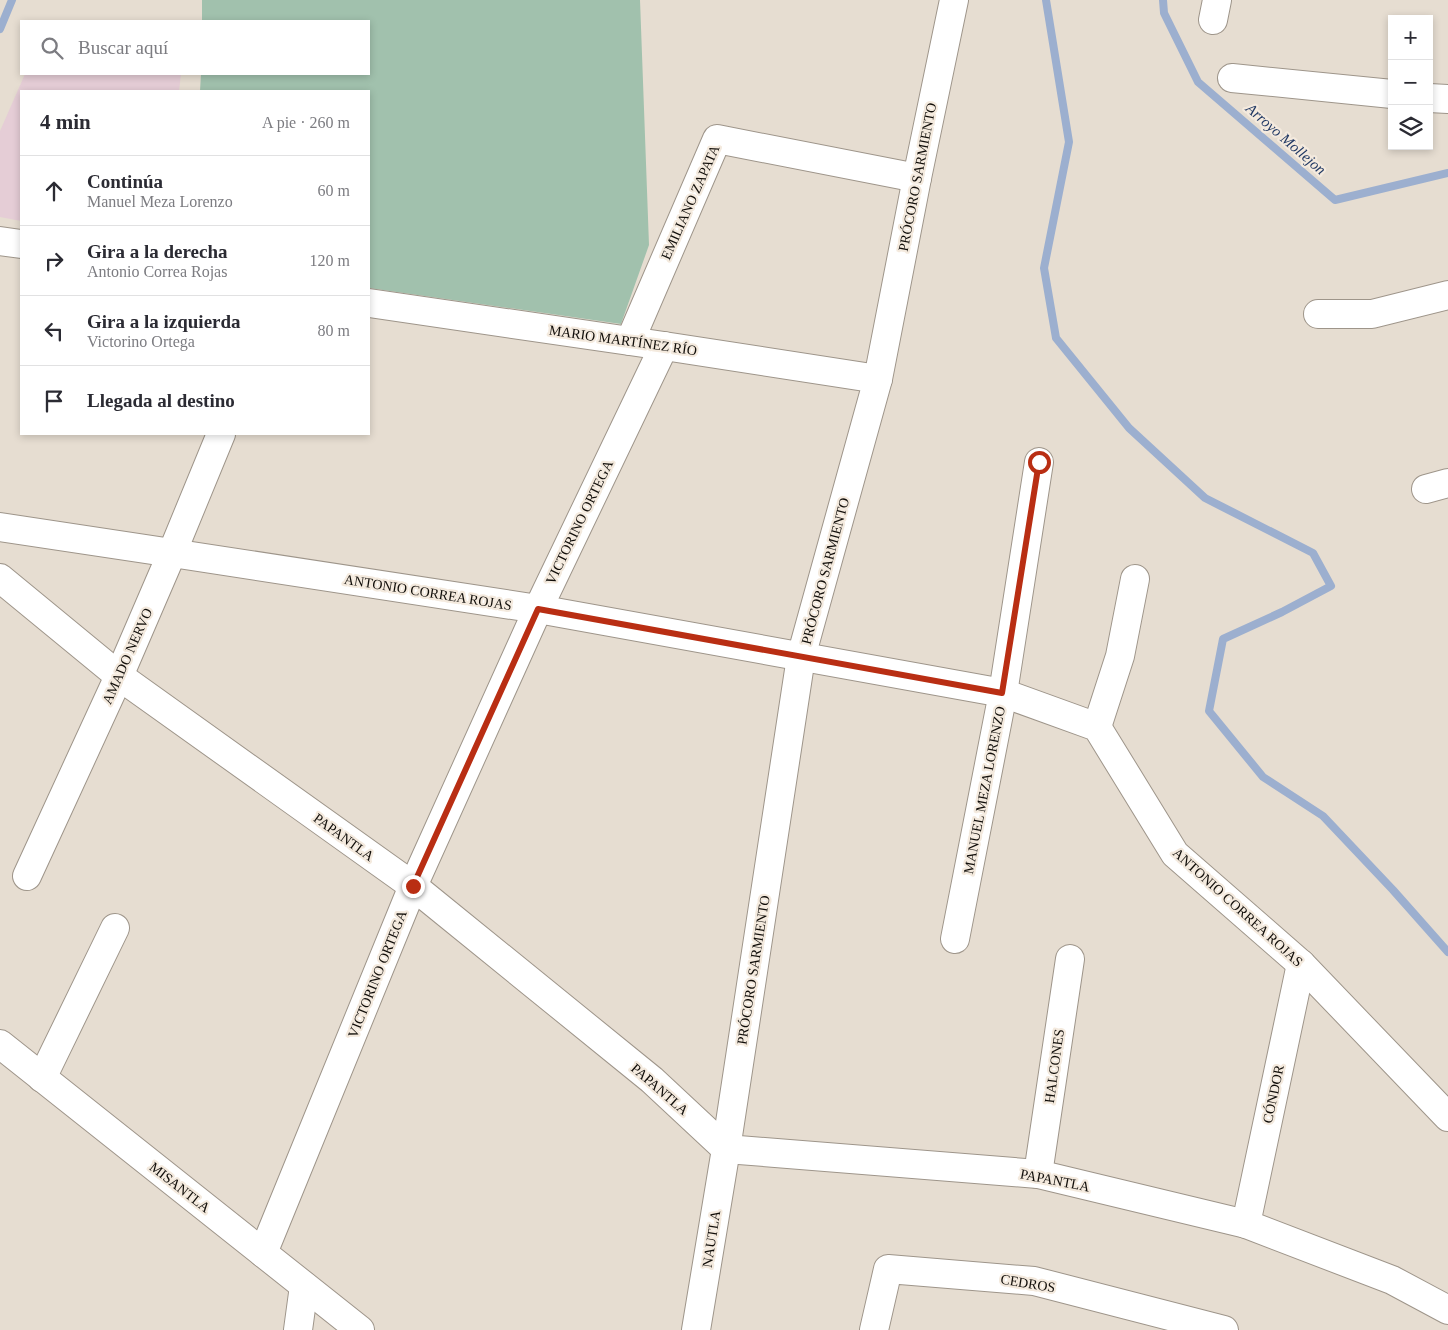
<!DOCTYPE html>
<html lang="es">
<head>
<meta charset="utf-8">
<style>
	:root { --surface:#fff; --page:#f2f2f3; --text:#2b2b33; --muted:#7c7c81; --line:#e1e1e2 }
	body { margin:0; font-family:Georgia,serif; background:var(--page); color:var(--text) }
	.controls { position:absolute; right:15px; top:15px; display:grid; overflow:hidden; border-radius:0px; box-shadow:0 2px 8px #0003 }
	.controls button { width:45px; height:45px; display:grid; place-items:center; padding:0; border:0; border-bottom:1px solid var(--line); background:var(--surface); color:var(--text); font:25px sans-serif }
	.stop { position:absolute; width:15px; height:15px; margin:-11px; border:4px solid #b92e13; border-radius:50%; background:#fff }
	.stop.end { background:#b92e13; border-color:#fff; box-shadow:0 1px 5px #0008 }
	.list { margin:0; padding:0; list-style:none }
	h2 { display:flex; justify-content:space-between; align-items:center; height:65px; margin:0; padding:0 20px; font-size:21px }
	h2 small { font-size:16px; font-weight:400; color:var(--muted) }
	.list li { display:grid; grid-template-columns:32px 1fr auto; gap:15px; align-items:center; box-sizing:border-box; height:70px; padding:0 20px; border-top:1px solid var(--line) }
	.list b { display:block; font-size:19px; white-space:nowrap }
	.list p { margin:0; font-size:16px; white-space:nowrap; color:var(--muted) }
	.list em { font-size:16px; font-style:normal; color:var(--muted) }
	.icon { flex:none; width:28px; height:28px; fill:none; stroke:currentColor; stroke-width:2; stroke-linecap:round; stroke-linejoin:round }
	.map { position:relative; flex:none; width:1448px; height:1330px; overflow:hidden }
	.search { position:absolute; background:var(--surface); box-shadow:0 2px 8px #0003; left:20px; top:20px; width:350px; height:55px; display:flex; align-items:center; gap:12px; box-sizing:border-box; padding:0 18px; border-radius:0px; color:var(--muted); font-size:19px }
	.panel { position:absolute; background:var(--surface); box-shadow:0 2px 8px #0003; left:20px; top:90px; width:350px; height:345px; border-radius:0px }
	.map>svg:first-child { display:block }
	.education { fill:#e5cdd6 }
	.grass { fill:#a1c1ad }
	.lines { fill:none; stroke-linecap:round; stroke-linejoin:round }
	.stream { stroke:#9cafcf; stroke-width:8 }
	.street-casing { stroke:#9e958a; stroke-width:30 }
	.secondary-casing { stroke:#9e958a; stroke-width:30 }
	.street { stroke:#fff; stroke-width:28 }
	.secondary { stroke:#fff; stroke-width:28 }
	.route { stroke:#b92e13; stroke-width:6 }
	.labels { text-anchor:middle; stroke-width:4.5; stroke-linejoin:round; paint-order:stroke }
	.street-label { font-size:14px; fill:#100d09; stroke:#f4eade }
	.water-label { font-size:15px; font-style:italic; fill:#213964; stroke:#f4eade }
</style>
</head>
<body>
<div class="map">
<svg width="1448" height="1330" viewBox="0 0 1448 1330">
	<rect width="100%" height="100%" fill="#e6ddd1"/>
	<!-- education -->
	<polygon class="education" points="25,74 181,74 179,91 21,91 21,221 0,217 0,131"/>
	<!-- grass -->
	<polygon class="grass" points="202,0 640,0 649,245 621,324 369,288 369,91 200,91 201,74 369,74 369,21 202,21"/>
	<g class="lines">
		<!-- stream -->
		<g class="stream">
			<polyline points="1046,0 1069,142 1044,268 1056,338 1129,428 1205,498 1313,553 1331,586 1282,612 1223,639 1209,711 1263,777 1323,816 1393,890 1448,952"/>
			<polyline points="1163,0 1164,13 1198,82 1335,200 1448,173"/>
			<polyline points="0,29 12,0"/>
		</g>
		<defs>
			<g id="street">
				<polyline points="1213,20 1217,0"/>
				<polyline points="1232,78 1392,94"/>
				<polyline points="1429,98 1448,99"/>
				<polyline points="0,241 21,244"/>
				<polyline points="369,303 664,346 878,379"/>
				<polyline points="1318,314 1372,314 1448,295"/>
				<polyline points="630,341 717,139 917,178"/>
				<polyline points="1426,489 1448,483"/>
				<polyline points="0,527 172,553 538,609 1003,693 1097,727 1175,854 1301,964 1448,1117"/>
				<polyline points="1097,727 1120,656 1135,579"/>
				<polyline points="27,876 119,676 172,553 221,434"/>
				<polyline points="955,939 1003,693 1039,462"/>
				<polyline points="0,1044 360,1330"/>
				<polyline points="42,1078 115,928"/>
				<polyline points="1038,1174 1070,959"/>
				<polyline points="1246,1224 1301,964"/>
				<polyline points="263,1253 413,886 538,609 664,346"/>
				<polyline points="298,1330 304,1286"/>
				<polyline points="696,1330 726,1149 801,657 878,379 917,178 954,0"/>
				<polyline points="874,1330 888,1269 1034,1281 1224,1330"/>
			</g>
			<polyline id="secondary" points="0,578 119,676 413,886 652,1080 726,1149 1038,1174 1246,1224 1392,1280 1448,1310"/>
		</defs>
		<!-- street casing -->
		<use href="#street" class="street-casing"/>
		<!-- secondary casing -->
		<use href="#secondary" class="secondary-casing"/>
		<!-- street -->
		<use href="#street" class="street"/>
		<!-- secondary -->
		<use href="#secondary" class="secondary"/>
	</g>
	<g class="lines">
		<!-- route -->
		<polyline class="route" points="413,886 538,609 1002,693 1039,462"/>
	</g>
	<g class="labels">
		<!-- street labels -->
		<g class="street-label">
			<text transform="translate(917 177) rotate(-79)" y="5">PRÓCORO SARMIENTO</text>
			<text transform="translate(690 202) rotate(-66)" y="5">EMILIANO ZAPATA</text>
			<text transform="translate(623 340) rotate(8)" y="5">MARIO MARTÍNEZ RÍO</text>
			<text transform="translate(579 522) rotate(-64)" y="5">VICTORINO ORTEGA</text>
			<text transform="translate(825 571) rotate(-75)" y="5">PRÓCORO SARMIENTO</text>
			<text transform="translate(428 592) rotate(9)" y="5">ANTONIO CORREA ROJAS</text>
			<text transform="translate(127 656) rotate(-66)" y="5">AMADO NERVO</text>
			<text transform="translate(984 790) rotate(-79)" y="5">MANUEL MEZA LORENZO</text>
			<text transform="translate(344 837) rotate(36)" y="5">PAPANTLA</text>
			<text transform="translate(1238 907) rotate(42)" y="5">ANTONIO CORREA ROJAS</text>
			<text transform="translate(753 970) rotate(-81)" y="5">PRÓCORO SARMIENTO</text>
			<text transform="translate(377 974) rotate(-68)" y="5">VICTORINO ORTEGA</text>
			<text transform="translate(1054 1066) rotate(-82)" y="5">HALCONES</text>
			<text transform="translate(660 1089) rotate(41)" y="5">PAPANTLA</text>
			<text transform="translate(1273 1094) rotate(-78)" y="5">CÓNDOR</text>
			<text transform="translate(1055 1180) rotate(11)" y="5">PAPANTLA</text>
			<text transform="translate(180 1187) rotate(38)" y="5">MISANTLA</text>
			<text transform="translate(711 1239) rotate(-81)" y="5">NAUTLA</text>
			<text transform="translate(1028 1283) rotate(9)" y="5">CEDROS</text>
		</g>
		<!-- water labels -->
		<g class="water-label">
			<text transform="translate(1286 139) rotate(41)" y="5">Arroyo Mollejon</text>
		</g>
	</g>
</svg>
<div class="controls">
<button>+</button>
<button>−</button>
<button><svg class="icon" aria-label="layers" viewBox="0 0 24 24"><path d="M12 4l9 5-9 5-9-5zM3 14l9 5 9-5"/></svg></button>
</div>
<div class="stop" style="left:1039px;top:462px"></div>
<div class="stop end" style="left:413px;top:886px"></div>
<div class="search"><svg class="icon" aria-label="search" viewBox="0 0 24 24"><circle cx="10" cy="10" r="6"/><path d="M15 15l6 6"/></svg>Buscar aquí</div>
<section class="panel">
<h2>4 min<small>A pie · 260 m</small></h2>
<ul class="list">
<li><svg class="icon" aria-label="ahead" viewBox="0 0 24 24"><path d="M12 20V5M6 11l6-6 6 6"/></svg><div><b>Continúa</b><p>Manuel Meza Lorenzo</p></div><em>60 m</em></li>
<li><svg class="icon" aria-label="right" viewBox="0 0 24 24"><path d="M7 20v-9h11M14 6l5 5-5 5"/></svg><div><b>Gira a la derecha</b><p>Antonio Correa Rojas</p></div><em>120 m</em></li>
<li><svg class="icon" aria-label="left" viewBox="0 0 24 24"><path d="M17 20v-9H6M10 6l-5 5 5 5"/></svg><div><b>Gira a la izquierda</b><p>Victorino Ortega</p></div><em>80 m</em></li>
<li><svg class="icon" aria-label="arrive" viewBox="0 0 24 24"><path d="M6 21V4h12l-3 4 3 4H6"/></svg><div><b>Llegada al destino</b></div></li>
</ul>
</section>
</div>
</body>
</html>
